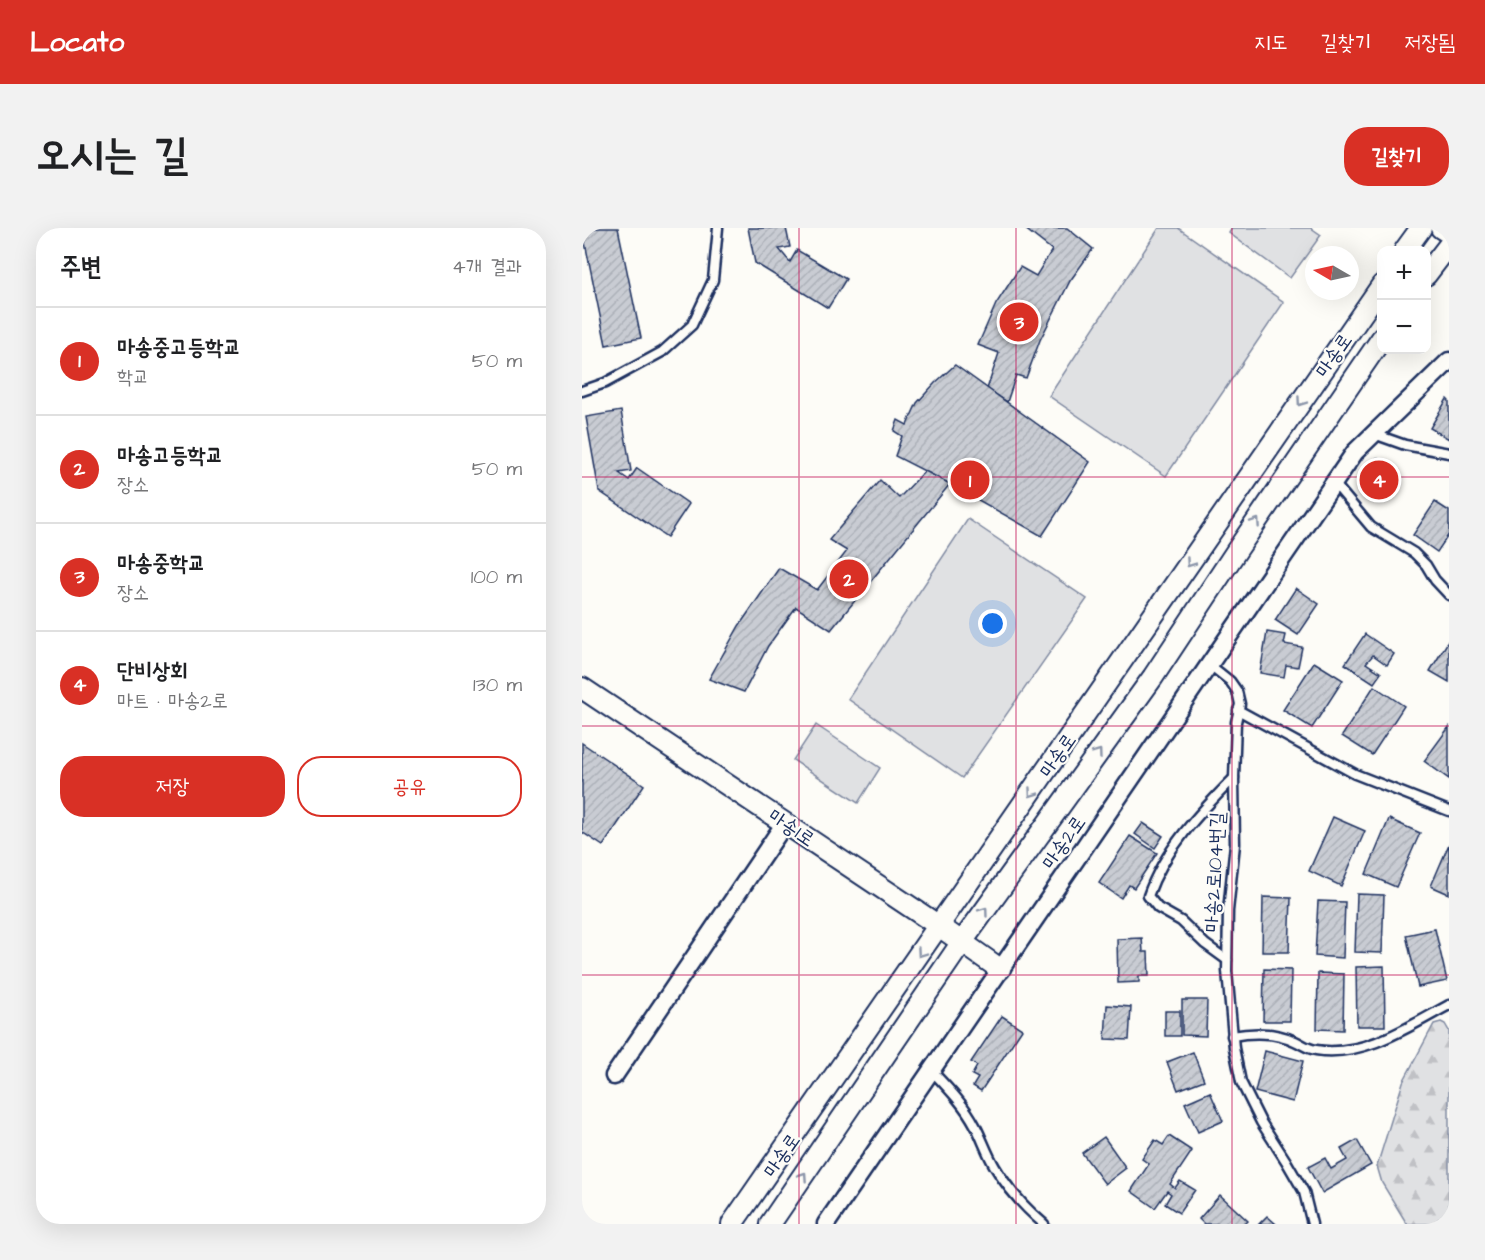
<!DOCTYPE html>
<html lang="ko">
<head>
<meta charset="utf-8">
<style>
	:root { --surface:#fff; --page:#f2f2f2; --text:#202124; --muted:#757577; --line:#e0e0e0; --accent:#d93025 }
	body { margin:0; font-family:"Architects Daughter","Poor Story",sans-serif; background:var(--page); color:var(--text) }
	.controls { position:absolute; right:18px; top:18px; display:grid; overflow:hidden; border-radius:12px; box-shadow:0 6px 24px #0002 }
	.controls button { width:54px; height:54px; display:grid; place-items:center; padding:0; border:0; border-bottom:2px solid var(--line); background:var(--surface); color:var(--text); font:30px sans-serif }
	.compass { position:absolute; left:723px; top:18px; width:54px; height:54px; border-radius:50%; background:var(--surface); box-shadow:0 6px 24px #0002; rotate:279deg }
	.you { position:absolute; left:411px; top:396px; width:21px; height:21px; margin:-15px; border:4px solid #fff; border-radius:50%; background:#1a73e8; box-shadow:0 0 0 9px #1a73e833 }
	.badge { display:grid; place-items:center; width:39px; height:39px; border-radius:50%; background:var(--accent); color:#fff; font-size:20px; font-weight:700 }
	.pin { position:absolute; translate:-50% -50%; border:3px solid #fff; box-shadow:0 2px 6px #0006 }
	.list { margin:0; padding:0; list-style:none }
	h2 { display:flex; justify-content:space-between; align-items:center; height:78px; margin:0; padding:0 24px; font-size:26px }
	h2 small { font-size:20px; font-weight:400; color:var(--muted) }
	.list li { display:grid; grid-template-columns:39px 1fr auto; gap:18px; align-items:center; box-sizing:border-box; height:108px; padding:0 24px; border-top:2px solid var(--line) }
	.list b { display:block; font-size:22px; white-space:nowrap }
	.list p { margin:0; font-size:20px; white-space:nowrap; color:var(--muted) }
	.list em { font-size:20px; font-style:normal; color:var(--muted) }
	.actions { display:flex; gap:12px; padding:18px 24px }
	.actions a { flex:1; padding:14px 0; border:2px solid var(--accent); border-radius:24px; text-align:center; font-size:21px; color:var(--accent) }
	.actions .main { background:var(--accent); color:#fff }
	.map { position:relative; flex:none; width:867px; height:996px; overflow:hidden; border-radius:24px }
	header { display:flex; align-items:center; gap:36px; box-sizing:border-box; height:84px; padding:0 30px; background:var(--accent); color:#fff }
	header strong { font-size:28px }
	nav { display:flex; gap:33px; margin-inline-start:auto; font-size:21px }
	.intro { display:flex; align-items:center; justify-content:space-between; box-sizing:border-box; height:144px; padding:0 36px }
	h1 { margin:0; font-size:42px }
	.button { padding:15px 27px; border-radius:24px; background:var(--accent); color:#fff; font-size:21px; font-weight:700 }
	main { display:flex; gap:36px; padding:0 36px }
	aside { flex:1; background:var(--surface); border-radius:24px; box-shadow:0 6px 24px #0002 }
	.map>svg:first-child { display:block }
	.forest { fill:url(#forest-firs); stroke:#7e88a0; stroke-width:1.5 }
	.garden { fill:#e0e1e3; stroke:#7e88a0; stroke-width:1.5 }
	.building { fill:url(#building-hatch); stroke:#1b2f5e; stroke-width:1.5 }
	.lines { fill:none; stroke-linecap:round; stroke-linejoin:round }
	.service-casing { stroke:#1b2f5e; stroke-width:13 }
	.minor-casing { stroke:#1b2f5e; stroke-width:21 }
	.tertiary-casing { stroke:#1b2f5e; stroke-width:24 }
	.service { stroke:#fdfcf7; stroke-width:8 }
	.minor { stroke:#fdfcf7; stroke-width:16 }
	.tertiary { stroke:#fdfcf7; stroke-width:20 }
	.oneway { stroke:#8c96aa }
	.grid { fill:none; stroke:#c2185b; stroke-width:1.5; stroke-opacity:0.55 }
	.labels { text-anchor:middle; stroke-width:4.5; stroke-linejoin:round; paint-order:stroke }
	.street-label { font-size:20px; fill:#1b2f5e; stroke:#fdfcf7 }
</style>
</head>
<body>
<header>
<strong>Locato</strong>
<nav><a>지도</a><a>길찾기</a><a>저장됨</a></nav>
</header>
<div class="intro"><h1>오시는 길</h1><a class="button">길찾기</a></div>
<main>
<aside>
<h2>주변<small>4개 결과</small></h2>
<ul class="list">
<li><span class="badge">1</span><div><b>마송중고등학교</b><p>학교</p></div><em>50 m</em></li>
<li><span class="badge">2</span><div><b>마송고등학교</b><p>장소</p></div><em>50 m</em></li>
<li><span class="badge">3</span><div><b>마송중학교</b><p>장소</p></div><em>100 m</em></li>
<li><span class="badge">4</span><div><b>단비상회</b><p>마트 · 마송2로</p></div><em>130 m</em></li>
</ul>
<div class="actions"><a class="main">저장</a><a>공유</a></div>
</aside>
<div class="map">
<svg width="867" height="996" viewBox="0 0 867 996">
	<defs>
		<pattern id="forest-firs" width="22" height="20" patternUnits="userSpaceOnUse" patternTransform="scale(1.5)"><rect width="22" height="20" fill="#e0e1e3"/><path d="M5 1l3.5 6h-7zM16 11l3.5 6h-7z" fill="#c0c1c5"/></pattern>
		<pattern id="building-hatch" width="6" height="6" patternUnits="userSpaceOnUse" patternTransform="scale(1.5)"><rect width="6" height="6" fill="#c9ccd3"/><path d="M-1 1l2-2M0 6l6-6M5 7l2-2" fill="none" stroke="#acb0b8"/></pattern>
	</defs>
	<rect width="100%" height="100%" fill="#fdfcf7"/>
	<filter id="ink" filterUnits="userSpaceOnUse"><feTurbulence type="fractalNoise" baseFrequency=".0167" numOctaves="2"/><feDisplacementMap in="SourceGraphic" scale="12" xChannelSelector="R" yChannelSelector="G"/><feConvolveMatrix kernelMatrix="1 2 1 2 8 2 1 2 1" color-interpolation-filters="sRGB"/></filter>
	<g filter="url(#ink)">
		<!-- forest -->
		<polygon class="forest" points="859,794 863,796 867,803 867,982 851,996 825,996 800,955 795,938 821,854 852,796"/>
		<!-- garden -->
		<g class="garden">
			<polygon points="577,0 596,0 702,74 584,248 467,168"/>
			<polygon points="650,0 729,0 739,7 708,50 647,5"/>
			<polygon points="386,291 505,371 380,550 266,471"/>
			<polygon points="234,497 298,540 276,575 211,532"/>
		</g>
		<!-- building -->
		<g class="building">
			<polygon points="0,0 36,0 59,110 24,117"/>
			<polygon points="166,0 204,0 208,19 197,21 208,34 215,22 264,51 246,80 173,35"/>
			<polygon points="442,0 485,0 511,21 488,53 458,112 444,150 434,147 425,174 405,161 417,125 396,117 414,76 438,39 454,48 470,22"/>
			<polygon points="373,137 508,234 460,308 368,256 313,228 320,208 312,203 316,192 325,197 335,175 353,155"/>
			<polygon points="865,171 867,173 867,211 848,200"/>
			<polygon points="39,183 49,243 37,245 47,252 55,240 107,276 85,309 17,263 4,189"/>
			<polygon points="795,230 817,243 798,274 777,261"/>
			<polygon points="343,243 368,256 249,402 214,379 186,418 162,464 127,451 157,398 197,340 235,362 265,323 247,312 298,252 317,270"/>
			<polygon points="853,274 867,283 867,306 855,324 831,307"/>
			<polygon points="714,360 737,376 716,407 693,392"/>
			<polygon points="685,404 704,407 702,416 720,419 716,439 704,437 702,449 678,445"/>
			<polygon points="783,406 812,426 805,437 791,427 784,435 799,445 792,455 763,436"/>
			<polygon points="867,412 867,454 848,443"/>
			<polygon points="732,434 761,452 730,500 701,482"/>
			<polygon points="792,458 822,478 790,527 760,508"/>
			<polygon points="867,499 867,551 842,533"/>
			<polygon points="0,515 62,557 21,618 0,604"/>
			<polygon points="751,589 783,603 759,658 727,643"/>
			<polygon points="807,591 838,605 814,659 784,646"/>
			<polygon points="561,595 581,608 573,620 553,606"/>
			<polygon points="548,608 575,625 552,660 547,657 539,670 517,655"/>
			<polygon points="867,616 867,666 849,658"/>
			<polygon points="775,666 802,667 800,725 773,724"/>
			<polygon points="681,669 709,670 707,724 680,724"/>
			<polygon points="736,673 763,674 761,730 733,728"/>
			<polygon points="853,701 865,753 836,759 824,707"/>
			<polygon points="560,710 561,724 566,724 567,748 557,748 557,754 536,755 535,711"/>
			<polygon points="802,738 803,798 775,798 774,739"/>
			<polygon points="682,741 709,742 708,793 681,793"/>
			<polygon points="736,745 762,746 761,802 735,801"/>
			<polygon points="600,772 625,772 624,808 600,807"/>
			<polygon points="525,777 549,779 547,812 523,811"/>
			<rect x="583" y="783" width="15" height="25"/>
			<polygon points="420,788 440,801 399,863 391,858 396,850 390,847 395,838 389,834"/>
			<polygon points="683,823 721,833 711,874 673,864"/>
			<polygon points="611,824 622,852 596,862 585,834"/>
			<polygon points="628,864 641,893 616,904 603,875"/>
			<polygon points="587,908 610,923 588,956 593,960 598,953 613,962 597,985 583,976 589,966 585,963 573,980 549,963 567,936 560,931 573,912 581,917"/>
			<polygon points="522,909 544,940 523,956 500,925"/>
			<polygon points="775,912 789,937 740,965 726,939 743,930 749,941 765,932 759,921"/>
			<polygon points="638,967 666,993 663,996 622,996 617,991"/>
			<polygon points="685,988 694,996 677,996"/>
		</g>
		<g class="lines">
			<defs>
				<g id="service">
					<polyline points="0,163 23,155 80,124 110,97 131,52 136,0"/>
					<polyline points="792,206 823,217 867,225"/>
					<polyline points="752,255 789,299 832,325 844,337 853,352 867,367"/>
					<polyline points="628,437 648,453 655,463 658,476 654,494 652,550 653,616 646,683 645,743 652,820 659,854 679,894 704,933 722,964 730,996"/>
					<polyline points="656,482 773,546 867,583"/>
					<path d="M645 732 623 716 599 693 576 680 566 668C582 622 618 584 652 550"/>
					<path d="M650 808C671 804 693 804 713 813 720 816 726 821 734 822 781 830 828 798 867 777"/>
					<path d="M349 842C365 859 382 876 393 897 400 910 405 926 413 939 426 961 443 980 462 996"/>
					<polyline points="864,996 867,994"/>
				</g>
				<g id="minor">
					<polyline points="32,848 203,595"/>
					<polyline points="244,996 773,224 867,133"/>
				</g>
				<g id="tertiary">
					<polyline points="859,0 867,5"/>
					<polyline points="823,22 839,0"/>
					<polyline points="844,47 867,17"/>
					<polyline points="0,460 357,698 418,741"/>
					<polyline points="150,996 800,57"/>
					<polyline points="188,996 380,714 571,449 655,322 800,110"/>
				</g>
			</defs>
			<!-- service casing -->
			<use href="#service" class="service-casing"/>
			<!-- minor casing -->
			<use href="#minor" class="minor-casing"/>
			<!-- tertiary casing -->
			<use href="#tertiary" class="tertiary-casing"/>
			<!-- service -->
			<use href="#service" class="service"/>
			<!-- minor -->
			<use href="#minor" class="minor"/>
			<!-- tertiary -->
			<use href="#tertiary" class="tertiary"/>
		</g>
		<!-- one-way arrows -->
		<defs><path id="oneway-chevron" d="M-2-3.5L2.5 0L-2 3.5" fill="none" stroke-width="1.6" stroke-linecap="round" stroke-linejoin="round" transform="scale(1.5)"/></defs>
		<g class="oneway">
			<use href="#oneway-chevron" transform="translate(719 174) rotate(125)"/>
			<use href="#oneway-chevron" transform="translate(674 294) rotate(-56)"/>
			<use href="#oneway-chevron" transform="translate(608 335) rotate(125)"/>
			<use href="#oneway-chevron" transform="translate(516 525) rotate(-54)"/>
			<use href="#oneway-chevron" transform="translate(450 565) rotate(125)"/>
			<use href="#oneway-chevron" transform="translate(402 683) rotate(-54)"/>
			<use href="#oneway-chevron" transform="translate(339 725) rotate(125)"/>
			<use href="#oneway-chevron" transform="translate(221 948) rotate(-56)"/>
		</g>
	</g>
	<!-- grid -->
	<path class="grid" d="M217 0V996M434 0V996M650 0V996M0 249H867M0 498H867M0 747H867"/>
	<g class="labels">
		<!-- street labels -->
		<g class="street-label">
			<text transform="translate(751 127) rotate(-55)" y="7">마송로</text>
			<text transform="translate(475 527) rotate(-55)" y="7">마송로</text>
			<text transform="translate(210 599) rotate(34)" y="7">마송1로</text>
			<text transform="translate(481 614) rotate(-55)" y="7">마송2로</text>
			<text transform="translate(632 644) rotate(-87)" y="7">마송2로104번길</text>
			<text transform="translate(199 927) rotate(-55)" y="7">마송로</text>
		</g>
	</g>
</svg>
<div class="controls">
<button>+</button>
<button>−</button>
</div>
<svg class="compass" viewBox="-18 -18 36 36"><path d="M0-13l5 13h-10z" fill="#e53935"/><path d="M0 13l5-13h-10z" fill="#757577"/></svg>
<div class="you"></div>
<div class="pin badge" style="left:388px;top:252px">1</div>
<div class="pin badge" style="left:267px;top:351px">2</div>
<div class="pin badge" style="left:437px;top:94px">3</div>
<div class="pin badge" style="left:797px;top:252px">4</div>
</div>
</main>
</body>
</html>
